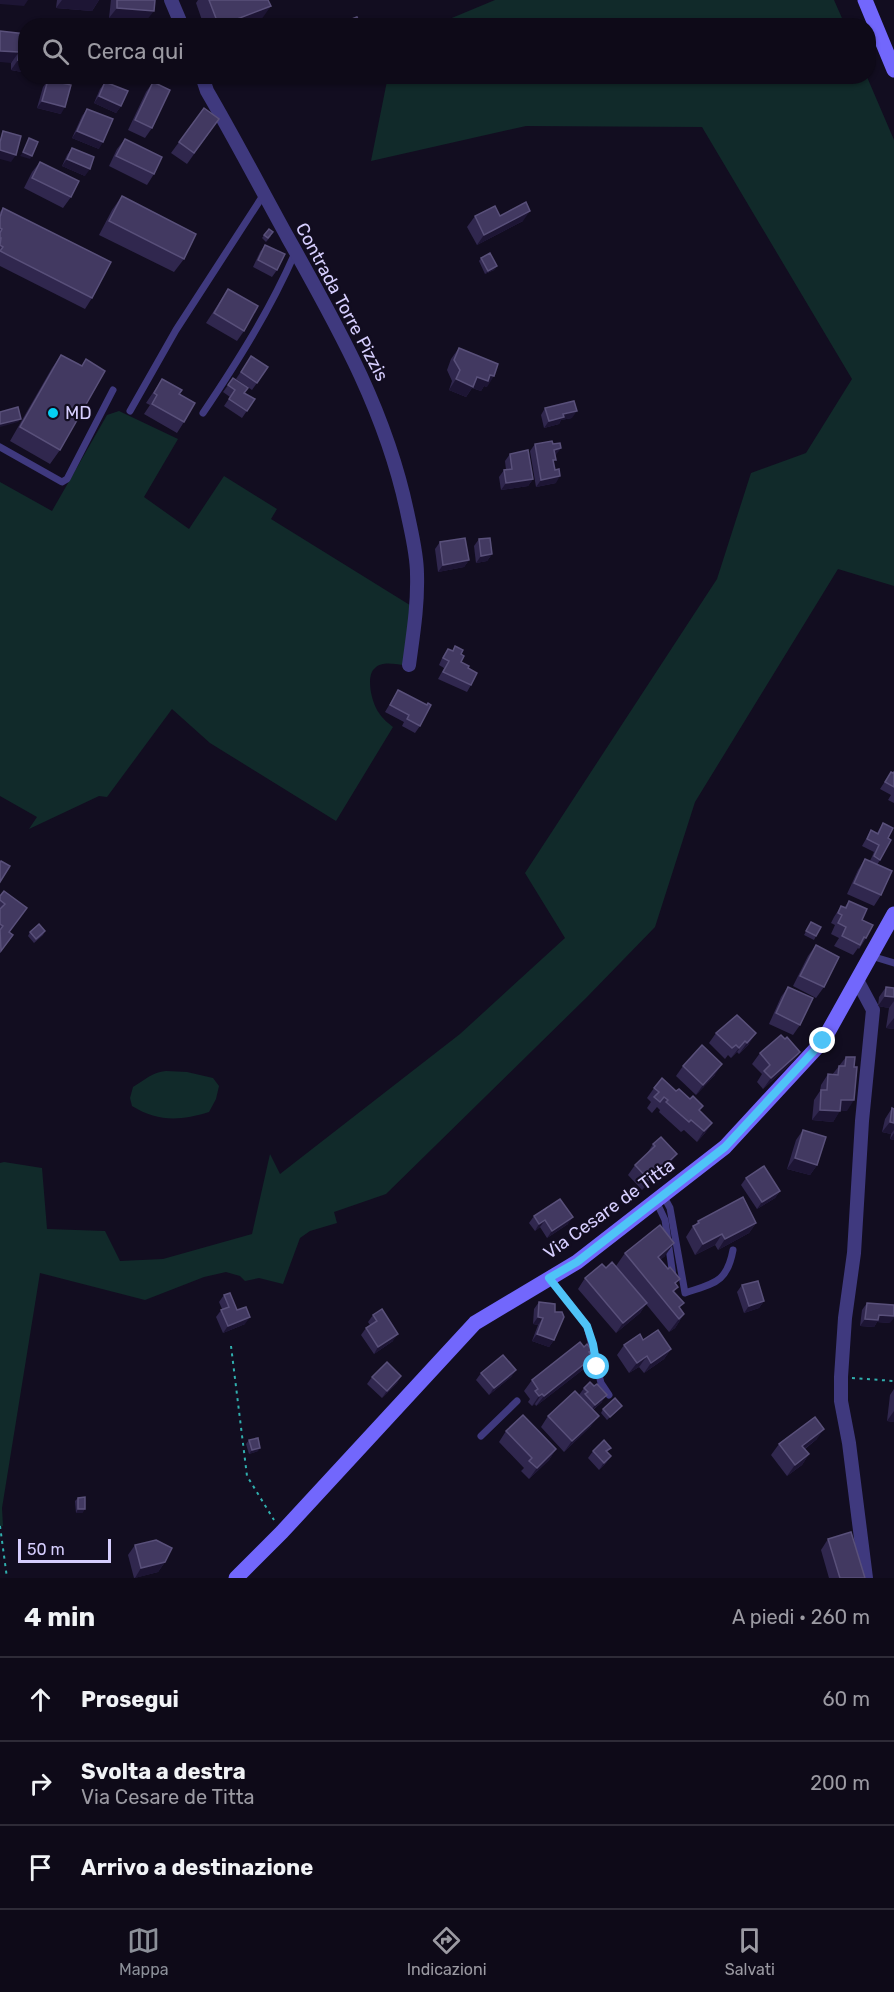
<!DOCTYPE html>
<html lang="it">
<head>
<meta charset="utf-8">
<style>
	:root { --surface:#0e0a18; --page:#1c1825; --text:#f1f3f6; --muted:#9b9aa2; --line:#2e2b37; --accent:#8c9099 }
	body { margin:0; font-family:Rubik,sans-serif; background:var(--page); color:var(--text) }
	.scale { position:absolute; left:18px; bottom:15px; width:93px; box-sizing:border-box; padding-left:6px; border:3px solid #d6cefe; border-top:0; font-size:16px; line-height:21px; white-space:nowrap; color:#d6cefe; -webkit-text-stroke:4px #120d20; paint-order:stroke }
	.stop { position:absolute; width:18px; height:18px; margin:-14px; border:4px solid #4fc3f7; border-radius:50%; background:#fff }
	.stop.end { background:#4fc3f7; border-color:#fff; box-shadow:0 2px 6px #0008 }
	.list { margin:0; padding:0; list-style:none }
	h2 { display:flex; justify-content:space-between; align-items:center; height:78px; margin:0; padding:0 24px; font-size:26px }
	h2 small { font-size:20px; font-weight:400; color:var(--muted) }
	.list li { display:grid; grid-template-columns:39px 1fr auto; gap:18px; align-items:center; box-sizing:border-box; height:84px; padding:0 24px; border-top:2px solid var(--line) }
	.list b { display:block; font-size:22px; white-space:nowrap }
	.list p { margin:0; font-size:20px; white-space:nowrap; color:var(--muted) }
	.list em { font-size:20px; font-style:normal; color:var(--muted) }
	.icon { flex:none; width:33px; height:33px; fill:none; stroke:currentColor; stroke-width:2; stroke-linecap:round; stroke-linejoin:round }
	.map { position:relative; flex:none; width:894px; height:1578px; overflow:hidden }
	.search { position:absolute; background:var(--surface); box-shadow:0 2px 4px #0004; left:18px; right:18px; top:18px; height:66px; display:flex; align-items:center; gap:15px; box-sizing:border-box; padding:0 21px; border-radius:24px; color:var(--muted); font-size:22px }
	.sheet { height:330px; background:var(--surface) }
	nav { display:flex; justify-content:space-around; align-items:center; box-sizing:border-box; height:84px; border-top:2px solid var(--line); background:var(--surface); font-size:16px; color:var(--muted) }
	nav a { display:grid; justify-items:center; gap:3px }
	nav .on { color:var(--accent) }
	.map>svg:first-child { display:block }
	.green { fill:#112a2a }
	.lines { fill:none; stroke-linecap:round; stroke-linejoin:round }
	.path { stroke:#30afae; stroke-width:2; stroke-dasharray:3 4.5; stroke-linecap:butt }
	.lane { stroke:#3f397e; stroke-width:7 }
	.street { stroke:#3f397e; stroke-width:14 }
	.secondary { stroke:#7267fc; stroke-width:15 }
	.wall { fill:#30274e }
	.shaded-wall { fill:#1d1534 }
	.building { fill:#423961; stroke:#59507a; stroke-width:1.5 }
	.route { stroke:#4fc3f7; stroke-width:8 }
	.poi-dot { fill:#05cff2; stroke:#120d20; stroke-width:2 }
	.labels { text-anchor:middle; stroke-width:4.5; stroke-linejoin:round; paint-order:stroke }
	.street-label { font-size:18px; fill:#d6cefe; stroke:#120d20 }
	.poi-label { font-size:18px; fill:#d6cefe; stroke:#120d20; text-anchor:start }
</style>
</head>
<body>
<div class="map">
<svg width="894" height="1578" viewBox="0 0 894 1578">
	<rect width="100%" height="100%" fill="#120d20"/>
	<!-- green -->
	<g class="green">
		<polygon points="495,0 834,0 845,25 435,25"/>
		<polygon points="388,76 867,77 894,140 894,586 838,569 695,802 655,927 586,998 386,1194 334,1212 337,1223 310,1231 300,1238 283,1284 259,1278 245,1281 240,1276 226,1272 204,1277 145,1300 40,1273 2,1508 3,1526 0,1526 0,1163 4,1162 42,1168 47,1229 105,1231 120,1261 163,1259 252,1234 270,1154 280,1174 460,1034 565,938 525,873 717,579 751,473 806,453 852,379 702,127 526,126 371,161"/>
		<path d="M119 411 178 439 144 497 189 529 224 476 277 509 271 519 413 607 403 665C394 664 382 661 375 668 365 676 372 704 379 713 382 718 388 723 393 727L336 821 210 743 172 709 107 797 99 796 29 829 37 817 0 796V482L52 511 107 415Z"/>
		<path d="M166 1071 187 1072 213 1078 219 1086 216 1099 209 1112C180 1121 158 1122 132 1106L130 1098 133 1087C145 1080 152 1072 166 1071Z"/>
	</g>
	<g class="lines">
		<!-- path -->
		<g class="path">
			<polyline points="231,1346 247,1476 274,1520"/>
			<polyline points="852,1378 894,1381"/>
			<polyline points="0,1526 7,1578"/>
		</g>
		<!-- lane -->
		<g class="lane">
			<polyline points="130,411 176,330 264,194"/>
			<path d="M203 413C238 361 270 310 295 253"/>
			<polyline points="0,447 62,482 67,479 113,390"/>
			<polyline points="871,956 894,963"/>
			<path d="M663 1195 670 1208 685 1293C714 1283 727 1283 733 1250"/>
			<polyline points="656,1201 665,1220 673,1276"/>
			<polyline points="549,1277 587,1326 601,1383 609,1395"/>
			<polyline points="481,1436 517,1401"/>
		</g>
		<!-- street -->
		<g class="street">
			<polyline points="171,0 182,26"/>
			<path d="M202 76 207 91C235 139 261 189 288 238 339 329 387 413 408 516 412 535 417 555 417 574 418 605 413 635 409 665"/>
			<polyline points="857,980 873,1010 862,1121 854,1253 845,1318 841,1377 841,1401 849,1443 866,1578"/>
		</g>
		<!-- secondary -->
		<g class="secondary">
			<polyline points="865,0 894,70"/>
			<polyline points="236,1578 282,1532 475,1323 577,1262 725,1147 823,1041 894,914"/>
		</g>
	</g>
	<!-- wall -->
	<g class="wall">
		<polygon points="57,0 99,0 92,11 56,8"/>
		<polygon points="111,0 155,0 146,21 109,18"/>
		<polygon points="198,0 268,0 261,20 247,26 204,26 196,3"/>
		<polygon points="352,19 362,26 351,26 350,23"/>
		<polygon points="26,34 26,66 22,72 11,70 11,63"/>
		<polygon points="48,80 61,114 37,108 43,87"/>
		<polygon points="105,82 121,106 116,113 94,103 100,89"/>
		<polygon points="153,82 152,128 145,138 128,130 146,92"/>
		<polygon points="204,108 219,119 187,164 171,153"/>
		<polygon points="87,109 99,149 72,138 82,116"/>
		<polygon points="125,139 154,174 147,185 109,166 117,149"/>
		<polygon points="72,148 85,176 62,166 67,155"/>
		<polygon points="40,162 71,197 63,208 24,188 32,172"/>
		<polygon points="122,196 184,259 174,272 99,235 112,210"/>
		<polygon points="3,208 92,298 85,309 0,266 0,212"/>
		<polygon points="475,216 500,216 523,221 477,245 467,227"/>
		<polygon points="264,235 271,236 266,242 262,238"/>
		<polygon points="265,245 277,270 272,277 253,267 260,252"/>
		<polygon points="481,258 497,266 494,270 485,274 479,261"/>
		<polygon points="228,289 244,331 237,341 206,323"/>
		<polygon points="459,348 487,387 484,386 481,391 472,388 466,397 449,390 452,381 447,370 451,359"/>
		<polygon points="61,355 81,366 86,359 60,450 50,464 10,441 52,368"/>
		<polygon points="251,356 268,367 252,390 236,379"/>
		<polygon points="233,378 244,393 255,399 242,418 224,406 230,397 223,392"/>
		<polygon points="162,379 179,394 184,422 177,433 144,414 150,405 146,403"/>
		<polygon points="545,408 572,418 561,420 559,424 544,428 541,415"/>
		<polygon points="535,444 556,455 555,456 553,463 556,483 536,487 530,451"/>
		<polygon points="510,454 533,479 528,486 501,490 499,477 504,470 506,470 505,461"/>
		<polygon points="479,539 492,554 487,561 476,563 474,546"/>
		<polygon points="440,542 469,560 464,567 438,572 435,549"/>
		<polygon points="455,646 461,654 461,662 468,668 471,685 467,692 438,679 444,668 439,665 443,656 448,649 452,651"/>
		<polygon points="398,690 427,705 420,726 415,733 402,726 404,722 385,712"/>
		<polygon points="894,771 894,803 888,800 891,795 880,789 891,772 893,773"/>
		<polygon points="883,823 888,838 880,860 877,865 881,895 874,906 847,894 858,870 865,859 870,861 874,852 862,846 871,830 877,833"/>
		<polygon points="4,891 9,932 13,935 0,953 0,896"/>
		<polygon points="849,901 862,920 866,938 859,949 858,948 853,955 834,946 839,938 831,934 835,925 831,923 834,917 841,906 844,908"/>
		<polygon points="811,922 816,936 814,940 804,935"/>
		<polygon points="45,931 43,935 34,943 28,936 30,932"/>
		<polygon points="816,945 824,987 816,998 793,986 808,956"/>
		<polygon points="788,987 800,1025 793,1035 769,1024 781,997"/>
		<polygon points="886,987 894,988 894,1029 886,1028 889,1008 878,1006 879,997"/>
		<polygon points="737,1015 749,1044 739,1054 737,1052 731,1058 728,1055 725,1059 709,1043 716,1033"/>
		<polygon points="785,1039 800,1052 793,1062 763,1089 757,1082 762,1074 752,1064 760,1053"/>
		<polygon points="846,1057 847,1111 840,1110 833,1122 812,1120 814,1100 820,1091 821,1085 828,1074 832,1075"/>
		<polygon points="683,1066 715,1075 696,1095 676,1076"/>
		<polygon points="654,1088 676,1091 703,1106 699,1111 712,1123 705,1133 697,1142 684,1130 681,1132 659,1112 660,1110 657,1107 652,1113 647,1108 651,1102 647,1098"/>
		<polygon points="892,1108 894,1109 894,1140 890,1139 891,1134 882,1132 885,1119"/>
		<polygon points="803,1130 817,1165 810,1175 787,1169 796,1140"/>
		<polygon points="653,1144 669,1165 642,1190 628,1175 635,1165 646,1155"/>
		<polygon points="746,1178 780,1191 775,1198 757,1209 741,1185"/>
		<polygon points="534,1216 568,1224 547,1238 540,1227 535,1231 529,1223"/>
		<polygon points="698,1221 756,1223 749,1233 718,1250 715,1245 695,1255 686,1237 693,1226 695,1225"/>
		<polygon points="625,1253 665,1256 660,1260 678,1287 674,1292 680,1309 684,1314 675,1328 669,1332 646,1304 640,1313 616,1333 578,1289 585,1278 606,1268 616,1266"/>
		<polygon points="742,1285 764,1301 759,1308 744,1313 737,1292"/>
		<polygon points="224,1295 237,1310 245,1324 223,1333 216,1317 222,1309 219,1302"/>
		<polygon points="539,1302 555,1312 554,1340 549,1347 532,1341 538,1325 533,1324 534,1309"/>
		<polygon points="867,1303 890,1323 877,1322 874,1327 860,1326 862,1310"/>
		<polygon points="373,1315 393,1341 374,1354 361,1335 366,1328 370,1325 368,1322"/>
		<polygon points="643,1340 671,1349 664,1359 644,1373 639,1367 629,1373 617,1355 624,1345"/>
		<polygon points="584,1347 593,1357 585,1368 536,1406 535,1404 532,1406 528,1402 530,1399 524,1391 532,1380"/>
		<polygon points="516,1370 511,1377 489,1395 476,1380 481,1373"/>
		<polygon points="401,1376 397,1383 382,1398 367,1384 372,1377"/>
		<polygon points="584,1388 602,1402 593,1410 591,1426 564,1452 541,1427 548,1416 582,1399 579,1395"/>
		<polygon points="894,1389 894,1422 887,1421 890,1395"/>
		<polygon points="622,1406 607,1420 601,1413 603,1409"/>
		<polygon points="506,1431 556,1449 549,1460 529,1479 521,1471 524,1468 499,1442"/>
		<polygon points="817,1439 805,1449 809,1454 802,1465 787,1476 771,1455 779,1444"/>
		<polygon points="249,1440 258,1451 249,1454 246,1444"/>
		<polygon points="611,1448 607,1452 611,1456 606,1463 599,1470 588,1458 593,1451"/>
		<polygon points="78,1498 85,1509 82,1513 76,1513 75,1501"/>
		<polygon points="828,1539 865,1578 829,1578 821,1550"/>
		<polygon points="135,1545 165,1562 158,1572 134,1578 128,1555"/>
	</g>
	<!-- shaded-wall -->
	<g class="shaded-wall">
		<polygon points="0,0 28,0 24,6 0,4"/>
		<polygon points="62,0 99,0 92,11 56,8"/>
		<polygon points="271,6 261,20 247,26 219,26"/>
		<polygon points="117,8 154,11 146,21 109,18"/>
		<polygon points="0,51 19,52 11,63 0,62"/>
		<polygon points="18,60 26,60 26,66 22,72 11,70"/>
		<polygon points="141,76 169,76 168,78"/>
		<polygon points="99,96 121,106 116,113 94,103"/>
		<polygon points="42,101 65,107 61,114 37,108"/>
		<polygon points="77,131 103,142 99,149 72,138"/>
		<polygon points="0,150 16,155 11,162 0,159"/>
		<polygon points="23,152 32,156 30,159 20,156"/>
		<polygon points="67,159 90,169 85,176 62,166"/>
		<polygon points="530,211 523,221 477,245 484,235"/>
		<polygon points="497,266 494,270 485,274 488,271"/>
		<polygon points="490,375 494,376 487,387 484,386 481,391 472,388 466,397 449,390 456,379"/>
		<polygon points="577,411 572,418 561,420 559,424 544,428 549,421 563,414"/>
		<polygon points="21,419 18,422 0,427 0,424"/>
		<polygon points="561,448 556,455 549,457 554,450"/>
		<polygon points="560,476 556,483 536,487 541,480"/>
		<polygon points="533,479 528,486 501,490 506,483"/>
		<polygon points="492,554 487,561 476,563 481,556"/>
		<polygon points="469,560 464,567 438,572 443,565"/>
		<polygon points="885,996 894,997 894,1001 889,1008 878,1006"/>
		<polygon points="894,1018 894,1029 886,1028"/>
		<polygon points="756,1033 749,1044 739,1054 747,1043"/>
		<polygon points="745,1041 737,1052 731,1058 739,1048"/>
		<polygon points="800,1052 793,1062 763,1089 771,1078"/>
		<polygon points="722,1064 715,1075 696,1095 703,1085"/>
		<polygon points="841,1100 854,1100 847,1111 834,1110"/>
		<polygon points="820,1110 840,1111 833,1122 812,1120"/>
		<polygon points="890,1122 894,1123 894,1130 891,1134 882,1132"/>
		<polygon points="712,1123 705,1133 697,1142 704,1131"/>
		<polygon points="894,1133 894,1140 890,1139"/>
		<polygon points="677,1154 669,1165 642,1190 649,1180"/>
		<polygon points="795,1158 817,1165 810,1175 787,1169"/>
		<polygon points="780,1191 775,1198 757,1209 762,1202"/>
		<polygon points="573,1217 568,1224 547,1238 552,1231"/>
		<polygon points="545,1220 540,1227 535,1231 539,1224"/>
		<polygon points="756,1223 749,1233 718,1250 725,1239"/>
		<polygon points="722,1234 715,1245 695,1255 703,1244"/>
		<polygon points="674,1243 665,1256 648,1270 658,1257"/>
		<polygon points="764,1301 759,1308 744,1313 749,1306"/>
		<polygon points="647,1303 640,1313 616,1333 623,1323"/>
		<polygon points="684,1314 675,1328 669,1332 679,1319"/>
		<polygon points="879,1315 894,1316 894,1318 890,1323 877,1322 874,1327 860,1326 865,1319"/>
		<polygon points="250,1317 245,1324 223,1333 228,1326"/>
		<polygon points="538,1317 543,1318 538,1325 533,1324"/>
		<polygon points="398,1334 393,1341 374,1354 378,1347"/>
		<polygon points="537,1334 554,1340 549,1347 532,1341"/>
		<polygon points="671,1349 664,1359 644,1373 651,1363"/>
		<polygon points="647,1356 639,1367 629,1373 637,1363"/>
		<polygon points="593,1357 585,1368 536,1406 544,1396"/>
		<polygon points="516,1370 511,1377 489,1395 494,1388"/>
		<polygon points="401,1376 397,1383 382,1398 387,1391"/>
		<polygon points="542,1394 535,1404 532,1406 539,1396"/>
		<polygon points="607,1395 602,1402 590,1412 595,1405"/>
		<polygon points="894,1411 894,1422 887,1421"/>
		<polygon points="599,1416 591,1426 564,1452 572,1441"/>
		<polygon points="824,1429 817,1439 795,1456 802,1446"/>
		<polygon points="260,1448 258,1451 249,1454 252,1450"/>
		<polygon points="556,1449 549,1460 529,1479 537,1468"/>
		<polygon points="809,1454 802,1465 787,1476 795,1465"/>
		<polygon points="611,1456 606,1463 599,1470 604,1463"/>
		<polygon points="78,1509 85,1509 82,1513 76,1513"/>
		<polygon points="165,1562 158,1572 135,1578 141,1568"/>
	</g>
	<!-- building -->
	<g class="building">
		<polygon points="117,0 155,0 154,11 117,8"/>
		<polygon points="209,0 268,0 271,6 219,26"/>
		<polygon points="357,17 362,26 354,26 355,25 352,19"/>
		<polygon points="0,31 26,34 26,61 18,60 19,52 0,51"/>
		<polygon points="48,80 71,85 65,107 42,101"/>
		<polygon points="105,82 128,91 121,106 99,96"/>
		<polygon points="153,82 170,90 152,128 135,120"/>
		<polygon points="204,108 219,119 194,153 179,142"/>
		<polygon points="87,109 113,119 103,142 77,131"/>
		<polygon points="3,131 21,136 16,155 0,150 0,142"/>
		<polygon points="29,138 38,142 32,156 23,152"/>
		<polygon points="125,139 162,157 154,174 116,156"/>
		<polygon points="72,148 94,157 90,169 67,159"/>
		<polygon points="40,162 79,181 71,197 32,178"/>
		<polygon points="122,196 196,234 184,259 109,221"/>
		<polygon points="526,202 530,211 484,235 475,216 495,206 500,216"/>
		<polygon points="3,208 111,262 92,298 0,251 3,247 0,245 1,238 0,238 0,233 2,229 0,228 0,217"/>
		<polygon points="269,229 273,232 268,238 264,235"/>
		<polygon points="265,245 285,254 277,270 258,260"/>
		<polygon points="490,253 497,266 488,271 481,258"/>
		<polygon points="228,289 258,306 244,331 214,313"/>
		<polygon points="459,348 498,364 494,376 490,375 488,381 477,377 473,387 456,379 460,370 454,360"/>
		<polygon points="61,355 82,366 86,359 105,371 60,450 20,427"/>
		<polygon points="251,356 268,367 257,383 241,372"/>
		<polygon points="233,378 248,388 244,393 255,399 247,411 229,399 235,390 228,385"/>
		<polygon points="162,379 182,390 179,394 195,403 184,422 152,404 157,395 154,393"/>
		<polygon points="574,401 577,411 563,414 564,417 549,421 545,408"/>
		<polygon points="18,407 21,419 0,424 0,412"/>
		<polygon points="552,441 553,444 560,443 561,448 554,450 556,460 553,460 555,470 559,469 560,476 541,480 535,444"/>
		<polygon points="528,450 533,479 506,483 504,470 512,469 510,454"/>
		<polygon points="465,538 469,560 443,565 440,542"/>
		<polygon points="490,538 492,554 481,556 479,539"/>
		<polygon points="455,646 463,650 461,654 464,656 461,662 469,666 468,668 477,673 471,685 443,672 449,661 443,658 448,649 453,651"/>
		<polygon points="398,690 427,705 428,703 431,705 420,726 407,719 409,715 390,705"/>
		<polygon points="891,772 893,773 894,772 894,787 885,782"/>
		<polygon points="883,823 893,828 888,838 891,840 880,860 874,856 879,845 867,839 871,830 878,834"/>
		<polygon points="865,859 892,871 881,895 854,883"/>
		<polygon points="1,861 10,866 0,882 0,863"/>
		<polygon points="4,891 27,908 9,932 13,935 1,951 0,930 3,926 0,924 0,909 5,904 0,900 0,896"/>
		<polygon points="849,901 867,909 862,920 873,925 866,938 864,937 860,945 842,936 846,927 838,923 842,915 838,913 841,906 846,908"/>
		<polygon points="811,922 821,927 816,936 806,931"/>
		<polygon points="39,924 45,931 36,939 30,932"/>
		<polygon points="816,945 839,957 824,987 800,976"/>
		<polygon points="788,987 813,998 800,1025 776,1013"/>
		<polygon points="886,987 894,988 894,997 885,996"/>
		<polygon points="737,1015 756,1033 747,1043 745,1041 739,1048 736,1045 732,1048 716,1033"/>
		<polygon points="781,1035 785,1039 787,1037 800,1052 771,1078 764,1071 770,1065 760,1053"/>
		<polygon points="702,1045 722,1064 703,1085 683,1066"/>
		<polygon points="846,1057 855,1057 854,1067 857,1067 854,1100 841,1100 840,1111 820,1110 821,1090 827,1090 828,1074 838,1075 839,1066 845,1066"/>
		<polygon points="662,1078 676,1091 679,1089 690,1099 693,1096 703,1106 699,1110 712,1123 704,1131 691,1120 689,1122 666,1102 668,1100 664,1097 660,1102 654,1097 659,1092 654,1088"/>
		<polygon points="892,1108 894,1109 894,1123 890,1122"/>
		<polygon points="803,1130 826,1137 817,1165 795,1158"/>
		<polygon points="661,1137 677,1154 649,1180 635,1165 655,1146 653,1144"/>
		<polygon points="764,1166 780,1191 762,1202 746,1178"/>
		<polygon points="743,1197 756,1223 725,1239 722,1234 703,1244 693,1226 699,1223 698,1221"/>
		<polygon points="560,1199 573,1217 552,1231 545,1220 539,1224 534,1216"/>
		<polygon points="660,1225 674,1243 658,1257 668,1269 670,1267 680,1279 675,1283 678,1287 673,1291 684,1303 679,1307 684,1314 679,1319 625,1253"/>
		<polygon points="612,1262 647,1303 623,1323 585,1278 602,1264 606,1268"/>
		<polygon points="758,1281 764,1301 749,1306 742,1285"/>
		<polygon points="230,1293 237,1310 246,1307 250,1317 228,1326 221,1310 229,1307 224,1295"/>
		<polygon points="539,1302 555,1304 555,1312 562,1312 564,1317 554,1340 537,1334 543,1318 538,1317"/>
		<polygon points="867,1303 894,1305 894,1316 879,1315 878,1320 865,1319"/>
		<polygon points="382,1309 398,1334 378,1347 366,1328 377,1321 373,1315"/>
		<polygon points="658,1330 671,1349 651,1363 647,1356 637,1363 624,1345 640,1334 643,1340"/>
		<polygon points="580,1342 584,1347 587,1344 592,1350 589,1352 593,1357 544,1396 542,1394 539,1396 535,1391 538,1389 532,1380"/>
		<polygon points="503,1355 516,1370 494,1388 481,1373"/>
		<polygon points="387,1362 401,1376 387,1391 372,1377"/>
		<polygon points="590,1382 594,1386 597,1384 607,1395 595,1405 585,1394 588,1392 584,1388"/>
		<polygon points="575,1391 599,1416 572,1441 548,1416"/>
		<polygon points="615,1398 622,1406 610,1417 603,1409"/>
		<polygon points="523,1415 556,1449 537,1468 529,1461 532,1458 506,1431"/>
		<polygon points="815,1417 824,1429 802,1446 809,1454 795,1465 779,1444"/>
		<polygon points="258,1438 260,1448 252,1450 249,1440"/>
		<polygon points="604,1440 611,1448 606,1451 611,1456 604,1463 593,1451"/>
		<polygon points="85,1497 85,1509 78,1509 78,1498"/>
		<polygon points="851,1532 865,1578 840,1578 828,1539"/>
		<polygon points="156,1540 172,1548 165,1562 141,1568 135,1545"/>
	</g>
	<g class="lines">
		<!-- route -->
		<polyline class="route" points="597,1367 593,1344 587,1326 549,1278 577,1262 725,1147 823,1041"/>
	</g>
	<!-- markers -->
	<circle class="poi-dot" cx="53" cy="413" r="6"/>
	<g class="labels">
		<!-- street labels -->
		<g class="street-label">
			<text transform="translate(342 302) rotate(62)" y="6">Contrada Torre Pizzis</text>
			<text transform="translate(609 1209) rotate(-36)" y="6">Via Cesare de Titta</text>
		</g>
		<!-- poi labels -->
		<g class="poi-label">
			<text x="65" y="419">MD</text>
		</g>
	</g>
</svg>
<div class="scale">50 m</div>
<div class="stop" style="left:597px;top:1367px"></div>
<div class="stop end" style="left:823px;top:1041px"></div>
<div class="search"><svg class="icon" aria-label="search" viewBox="0 0 24 24"><circle cx="10" cy="10" r="6"/><path d="M15 15l6 6"/></svg>Cerca qui</div>
</div>
<section class="sheet">
<h2>4 min<small>A piedi · 260 m</small></h2>
<ul class="list">
<li><svg class="icon" aria-label="ahead" viewBox="0 0 24 24"><path d="M12 20V5M6 11l6-6 6 6"/></svg><div><b>Prosegui</b></div><em>60 m</em></li>
<li><svg class="icon" aria-label="right" viewBox="0 0 24 24"><path d="M7 20v-9h11M14 6l5 5-5 5"/></svg><div><b>Svolta a destra</b><p>Via Cesare de Titta</p></div><em>200 m</em></li>
<li><svg class="icon" aria-label="arrive" viewBox="0 0 24 24"><path d="M6 21V4h12l-3 4 3 4H6"/></svg><div><b>Arrivo a destinazione</b></div></li>
</ul>
</section>
<nav>
<a class="on"><svg class="icon" aria-label="map" viewBox="0 0 24 24"><path d="M3 6l6-2 6 2 6-2v14l-6 2-6-2-6 2zM9 4v14M15 6v14"/></svg>Mappa</a>
<a><svg class="icon" aria-label="directions" viewBox="0 0 24 24"><path d="M12 3l9 9-9 9-9-9zM9 14v-3h6M13 9l2 2-2 2"/></svg>Indicazioni</a>
<a><svg class="icon" aria-label="saved" viewBox="0 0 24 24"><path d="M7 4h10v16l-5-4-5 4z"/></svg>Salvati</a>
</nav>
</body>
</html>
